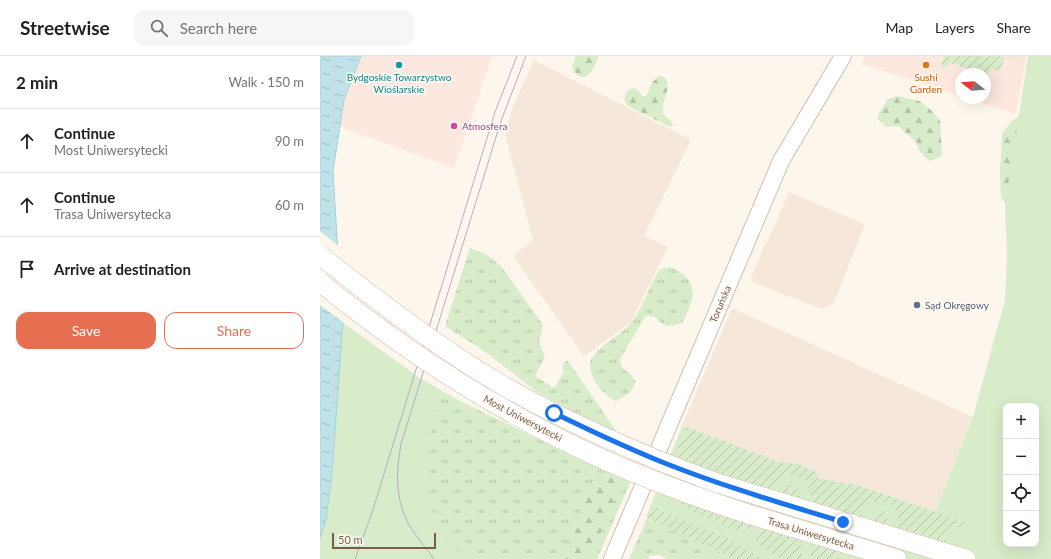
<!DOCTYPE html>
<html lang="en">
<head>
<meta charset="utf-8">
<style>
	:root { --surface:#fff; --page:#f6f6f6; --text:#202124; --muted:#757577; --line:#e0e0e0; --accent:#e76f51 }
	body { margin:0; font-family:Lato,sans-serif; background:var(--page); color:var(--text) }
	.controls { position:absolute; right:12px; bottom:12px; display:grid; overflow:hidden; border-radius:8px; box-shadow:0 4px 16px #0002 }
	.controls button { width:36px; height:36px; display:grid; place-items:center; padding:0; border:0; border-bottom:1px solid var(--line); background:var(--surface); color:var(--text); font:20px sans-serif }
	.compass { position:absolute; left:635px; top:12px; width:36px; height:36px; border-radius:50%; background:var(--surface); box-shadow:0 4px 16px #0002; rotate:287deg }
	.scale { position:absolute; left:12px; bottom:10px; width:104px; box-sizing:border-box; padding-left:4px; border:2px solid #7a5c4d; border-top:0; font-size:11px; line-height:14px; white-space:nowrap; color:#7a5c4d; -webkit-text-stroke:3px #fffaf3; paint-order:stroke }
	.stop { position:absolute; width:12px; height:12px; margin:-9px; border:3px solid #1a73e8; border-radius:50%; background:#fff }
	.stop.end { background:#1a73e8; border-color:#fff; box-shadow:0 1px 4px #0008 }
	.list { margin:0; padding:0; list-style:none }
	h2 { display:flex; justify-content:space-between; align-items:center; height:52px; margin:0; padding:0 16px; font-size:17px }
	h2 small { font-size:13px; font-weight:400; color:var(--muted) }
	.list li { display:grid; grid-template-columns:26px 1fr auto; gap:12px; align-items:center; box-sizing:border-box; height:64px; padding:0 16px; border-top:1px solid var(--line) }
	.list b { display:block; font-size:15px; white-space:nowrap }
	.list p { margin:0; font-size:13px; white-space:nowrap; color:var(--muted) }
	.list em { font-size:13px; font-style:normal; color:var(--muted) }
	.actions { display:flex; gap:8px; padding:12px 16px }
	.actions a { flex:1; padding:9px 0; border:1px solid var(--accent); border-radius:12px; text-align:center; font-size:14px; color:var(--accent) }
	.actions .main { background:var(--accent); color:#fff }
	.icon { flex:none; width:22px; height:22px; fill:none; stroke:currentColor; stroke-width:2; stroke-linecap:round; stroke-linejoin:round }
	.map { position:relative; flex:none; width:731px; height:503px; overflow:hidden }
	header { display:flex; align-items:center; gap:24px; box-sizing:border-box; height:56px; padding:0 20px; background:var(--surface); border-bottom:1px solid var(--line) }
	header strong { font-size:19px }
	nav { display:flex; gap:22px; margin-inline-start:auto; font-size:14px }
	.search { width:280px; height:36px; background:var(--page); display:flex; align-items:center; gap:10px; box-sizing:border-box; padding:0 14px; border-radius:12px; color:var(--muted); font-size:15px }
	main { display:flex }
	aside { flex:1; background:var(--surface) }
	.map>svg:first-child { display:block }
	.residential { fill:#f5e8da }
	.commercial { fill:#fde8e0 }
	.grass { fill:url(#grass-tufts) }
	.forest { fill:url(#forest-firs) }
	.park { fill:#d8ecc9; fill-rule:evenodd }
	.garden { fill:url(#garden-furrows) }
	.water { fill:url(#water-ripples); stroke:#a5d3da }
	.pier { fill:#fdf6ec }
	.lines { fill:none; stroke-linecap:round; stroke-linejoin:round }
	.tertiary-casing { stroke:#d1beb0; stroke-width:18 }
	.secondary-casing { stroke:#d6c0b0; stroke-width:20 }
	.tertiary { stroke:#fff; stroke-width:16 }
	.secondary { stroke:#fff; stroke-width:19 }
	.tram { stroke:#b9a8c9; stroke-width:1 }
	.secondary-bridge-casing { stroke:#d6c0b0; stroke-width:20; stroke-linecap:butt }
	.secondary-bridge { stroke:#fff; stroke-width:19 }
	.route { stroke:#1a73e8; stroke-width:5 }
	.culture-dot { fill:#0f9aa8; stroke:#fffaf3; stroke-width:1.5 }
	.food-dot { fill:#e8710a; stroke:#fffaf3; stroke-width:1.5 }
	.hotel-dot { fill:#d1479c; stroke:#fffaf3; stroke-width:1.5 }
	.service-dot { fill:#5c6f8a; stroke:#fffaf3; stroke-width:1.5 }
	.labels { text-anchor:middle; stroke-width:3; stroke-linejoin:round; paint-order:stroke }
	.culture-label { font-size:10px; fill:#0d838f; stroke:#fffaf3 }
	.food-label { font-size:10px; fill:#c56008; stroke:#fffaf3 }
	.hotel-label { font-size:10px; fill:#b23c85; stroke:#fffaf3; text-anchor:start }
	.street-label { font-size:10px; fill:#7a5c4d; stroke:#fffaf3 }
	.service-label { font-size:10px; fill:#4e5e75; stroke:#fffaf3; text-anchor:start }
</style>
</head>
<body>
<header>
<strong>Streetwise</strong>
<div class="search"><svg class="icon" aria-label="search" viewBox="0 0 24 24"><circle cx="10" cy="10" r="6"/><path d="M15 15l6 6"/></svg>Search here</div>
<nav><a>Map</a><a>Layers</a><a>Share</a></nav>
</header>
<main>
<aside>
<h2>2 min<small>Walk · 150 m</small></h2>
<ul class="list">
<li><svg class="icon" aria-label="ahead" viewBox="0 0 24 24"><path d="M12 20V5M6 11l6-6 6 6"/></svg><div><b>Continue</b><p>Most Uniwersytecki</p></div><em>90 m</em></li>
<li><svg class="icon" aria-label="ahead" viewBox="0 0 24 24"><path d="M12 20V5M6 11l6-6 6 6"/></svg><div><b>Continue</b><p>Trasa Uniwersytecka</p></div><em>60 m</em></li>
<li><svg class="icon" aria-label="arrive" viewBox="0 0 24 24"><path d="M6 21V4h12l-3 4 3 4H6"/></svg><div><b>Arrive at destination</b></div></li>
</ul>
<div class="actions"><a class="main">Save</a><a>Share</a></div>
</aside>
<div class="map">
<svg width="731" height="503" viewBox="0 0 731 503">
	<defs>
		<pattern id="grass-tufts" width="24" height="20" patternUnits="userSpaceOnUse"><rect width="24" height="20" fill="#d8ecc9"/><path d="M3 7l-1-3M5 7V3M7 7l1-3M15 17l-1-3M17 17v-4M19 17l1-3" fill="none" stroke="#b4c2a5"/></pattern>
		<pattern id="forest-firs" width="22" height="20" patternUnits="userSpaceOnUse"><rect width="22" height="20" fill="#d8ecc9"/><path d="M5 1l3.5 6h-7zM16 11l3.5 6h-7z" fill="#b4c2a5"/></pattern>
		<pattern id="garden-furrows" width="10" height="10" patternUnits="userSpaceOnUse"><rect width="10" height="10" fill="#d8ecc9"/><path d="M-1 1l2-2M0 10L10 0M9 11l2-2" fill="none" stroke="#b4c2a5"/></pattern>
		<pattern id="water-ripples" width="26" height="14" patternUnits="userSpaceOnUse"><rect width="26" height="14" fill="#bfe3e8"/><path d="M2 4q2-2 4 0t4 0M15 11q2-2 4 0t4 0" fill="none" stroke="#a0bbbe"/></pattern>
	</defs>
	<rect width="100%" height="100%" fill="#fdf6ec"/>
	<!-- residential -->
	<g class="residential">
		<polygon points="677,0 706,0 705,9"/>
		<polygon points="214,4 371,84 324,180 348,191 311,266 264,300 193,200 213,184 185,78 193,51"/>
		<polygon points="469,136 545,168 514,247 502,253 430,225 446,185 448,185"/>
		<polygon points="412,252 653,361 615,456 540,430 497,422 478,408 458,406 362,370"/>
	</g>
	<!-- commercial -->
	<g class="commercial">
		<polygon points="41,0 172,0 134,112 20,71 24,44"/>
		<polygon points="546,0 677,0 705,9 696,58 646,42 665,42 665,18 641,18 641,40 541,8"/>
	</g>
	<!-- grass -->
	<g class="grass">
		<path d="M150 192 167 199 181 210 223 269 219 286 225 301 215 320 234 332 244 316C241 311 242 309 246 305H248L297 376 250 354 216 335 164 295 125 270Z"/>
		<path d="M350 211C380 223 376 242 362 267 357 268 351 272 345 269 337 266 337 257 325 261L300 303C301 315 305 312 312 320 322 331 304 341 296 345 286 340 278 332 273 322 272 318 270 314 270 310 269 294 303 279 311 267 323 252 328 233 338 216L341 213Z"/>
		<polygon points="103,324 138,344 260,403 311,425 277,503 119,503 83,438"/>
		<polygon points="327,462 414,503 347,503 339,499 330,500 328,503 309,503"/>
	</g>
	<!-- forest -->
	<g class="forest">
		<path d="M256 0H279C276 5 274 14 269 18 262 26 255 18 252 11Z"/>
		<polygon points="731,0 691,151 681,142 680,118 682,77 693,64 705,57"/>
		<path d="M340 20 346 22C351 35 341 45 343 58L351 65 353 69 352 71 346 69 308 50C302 44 304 35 313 32L318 34 322 40H326C331 32 329 27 340 20Z"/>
		<polygon points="578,40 599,45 610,53 620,64 622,99 616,103 610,105 605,101 598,93 596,86 578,70 566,71 557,63 559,57 568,43"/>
		<path d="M285 418 292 420 301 426 279 480 272 487V497L267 503H239L238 500 240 495C245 494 248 491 249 485L251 483 246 476V468L252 465H259C262 456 259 449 264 440L261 434 266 433 265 430C273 429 278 423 285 418Z"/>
	</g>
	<!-- park -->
	<g class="park">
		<path d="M708 0H731V503H414L326 461 362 370 458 406 478 408 496 416 497 422 540 430 615 456 653 361 685 244 687 200 685 150ZM686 350H716V488H686Z"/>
		<path d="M22 266 100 322 122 335C118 349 112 365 110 380 106 414 104 471 137 494 143 498 152 500 159 503H0V482L6 464 12 417Z"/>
	</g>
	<!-- garden -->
	<g class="garden">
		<polygon points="624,0 677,0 685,2 680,15 670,12 666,28 665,18 646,18 648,13 629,6 627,12 621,10"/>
		<path d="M367 371 458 406 478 408 496 416 497 422 540 430 648 467V471C636 468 629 477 625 486L577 472C578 469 578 465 578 462 577 449 561 440 549 448 545 451 543 456 540 461L491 446C490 440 491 435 489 430 484 419 468 416 459 424 456 427 454 431 452 435L354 401Z"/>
		<polygon points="472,429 479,433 481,443 461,437 466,430"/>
		<path d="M356 442 433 469C428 474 424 474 417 474 401 467 365 456 356 442Z"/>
		<polygon points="334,447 340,454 410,483 442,503 414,503 327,462"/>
		<polygon points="559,454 564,455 567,458 568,469 549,463 554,456"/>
		<polygon points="442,471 481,483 482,503 462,503 437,487 435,482"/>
		<polygon points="491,486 521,495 518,503 491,503"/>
	</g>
	<!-- water -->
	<polygon class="water" points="0,0 41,0 24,44 13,115 18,198 24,251 12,417 6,464 0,482"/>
	<!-- pier -->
	<polygon class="pier" points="0,175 20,191 26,250 24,267 0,249"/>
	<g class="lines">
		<defs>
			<polyline id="tertiary" points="292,503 461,105 523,0"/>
			<g id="secondary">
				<polyline points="397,427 646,503"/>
				<polyline points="428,458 577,503"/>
			</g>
		</defs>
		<!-- tertiary casing -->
		<use href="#tertiary" class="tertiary-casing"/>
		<!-- secondary casing -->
		<use href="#secondary" class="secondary-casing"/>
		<!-- tertiary -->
		<use href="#tertiary" class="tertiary"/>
		<!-- secondary -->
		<use href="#secondary" class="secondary"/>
		<!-- tram -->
		<g class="tram">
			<polyline points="35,503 52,457 175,56 197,0"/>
			<path d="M114 503C106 491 95 480 88 467 75 440 76 418 81 388L181 65 206 0"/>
		</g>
		<defs>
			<g id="secondary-bridge">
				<path d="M0 199C50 239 100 277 154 312 230 360 313 396 397 427"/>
				<path d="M0 226C88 298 186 360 289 406 334 426 382 443 428 458"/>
			</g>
		</defs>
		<!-- secondary-bridge casing -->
		<use href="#secondary-bridge" class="secondary-bridge-casing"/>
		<!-- secondary-bridge -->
		<use href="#secondary-bridge" class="secondary-bridge"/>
	</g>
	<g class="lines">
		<!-- route -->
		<path class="route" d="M234 357C271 375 309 393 347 408 405 431 464 448 523 466"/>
	</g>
	<!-- markers -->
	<circle class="culture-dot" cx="79" cy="9" r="4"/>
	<circle class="food-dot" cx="606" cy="9" r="4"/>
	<circle class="hotel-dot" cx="134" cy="70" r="4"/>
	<circle class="service-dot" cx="597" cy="249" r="4"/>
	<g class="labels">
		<!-- culture labels -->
		<g class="culture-label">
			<text x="79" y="25">Bydgoskie Towarzystwo<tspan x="79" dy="12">Wioślarskie</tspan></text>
		</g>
		<!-- food labels -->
		<g class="food-label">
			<text x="606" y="25">Sushi<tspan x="606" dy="12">Garden</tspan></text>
		</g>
		<!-- hotel labels -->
		<g class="hotel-label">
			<text x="142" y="74">Atmosfera</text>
		</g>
		<!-- street labels -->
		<g class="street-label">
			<text transform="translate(400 248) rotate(-67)" y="4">Toruńska</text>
			<text transform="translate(203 362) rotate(28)" y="4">Most Uniwersytecki</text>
			<text transform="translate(491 477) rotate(17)" y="4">Trasa Uniwersytecka</text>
		</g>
		<!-- service labels -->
		<g class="service-label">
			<text x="605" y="253">Sąd Okręgowy</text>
		</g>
	</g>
</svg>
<div class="controls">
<button>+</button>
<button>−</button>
<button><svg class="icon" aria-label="locate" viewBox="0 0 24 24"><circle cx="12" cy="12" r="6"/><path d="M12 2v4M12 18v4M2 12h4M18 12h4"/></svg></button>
<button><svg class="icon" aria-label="layers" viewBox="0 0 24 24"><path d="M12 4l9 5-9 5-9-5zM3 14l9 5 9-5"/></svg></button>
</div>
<svg class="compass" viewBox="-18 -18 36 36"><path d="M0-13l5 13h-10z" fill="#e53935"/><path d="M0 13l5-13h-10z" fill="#757577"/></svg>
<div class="scale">50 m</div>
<div class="stop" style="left:234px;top:357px"></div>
<div class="stop end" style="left:523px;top:466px"></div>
</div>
</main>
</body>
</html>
